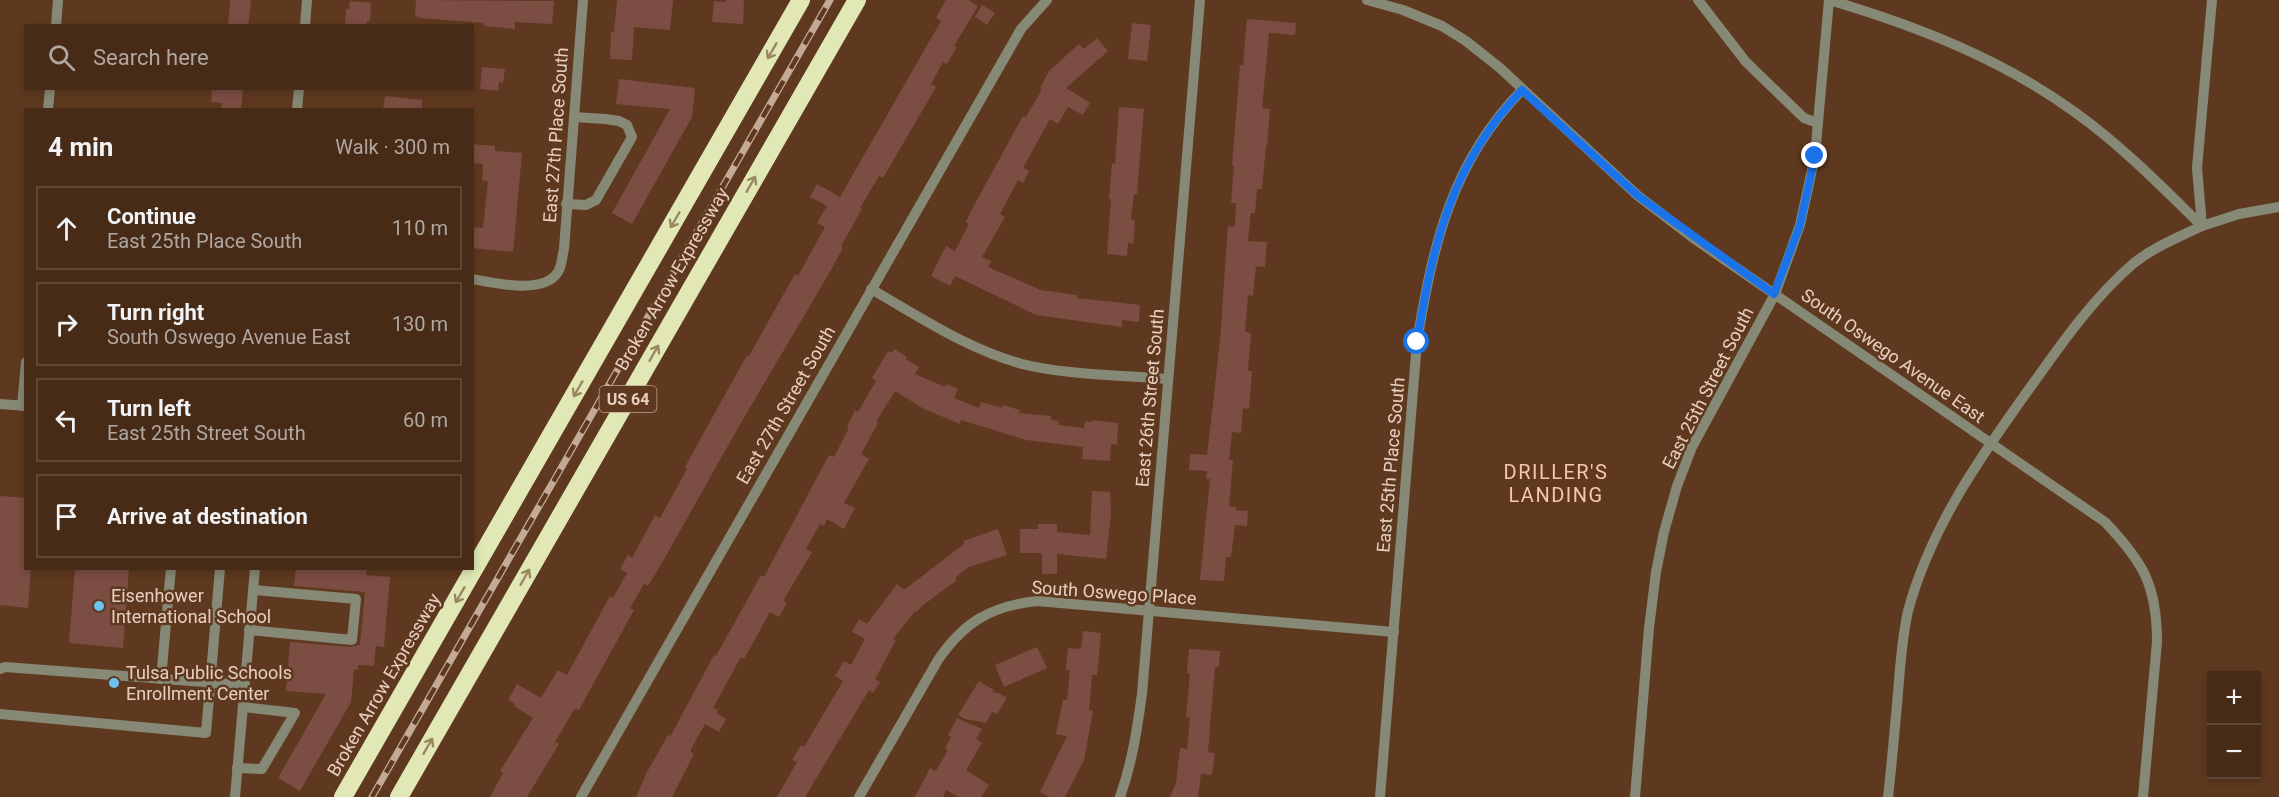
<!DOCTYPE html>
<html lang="en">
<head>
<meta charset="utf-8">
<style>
	:root { --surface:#472b17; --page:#513724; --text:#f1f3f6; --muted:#b0a7a1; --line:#5f4736 }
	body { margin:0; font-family:Roboto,sans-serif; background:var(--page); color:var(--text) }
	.controls { position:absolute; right:18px; bottom:18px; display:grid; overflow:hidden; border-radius:0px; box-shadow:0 3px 9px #0003 }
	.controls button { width:54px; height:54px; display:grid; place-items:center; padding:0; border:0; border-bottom:2px solid var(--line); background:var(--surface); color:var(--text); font:30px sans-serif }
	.stop { position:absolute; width:18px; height:18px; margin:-14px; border:4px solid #1a73e8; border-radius:50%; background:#fff }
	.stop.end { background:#1a73e8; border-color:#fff; box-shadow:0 2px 6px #0008 }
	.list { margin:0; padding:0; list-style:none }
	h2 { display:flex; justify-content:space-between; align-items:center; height:78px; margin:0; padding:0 24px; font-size:26px }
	h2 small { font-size:20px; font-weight:400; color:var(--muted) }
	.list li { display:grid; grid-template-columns:39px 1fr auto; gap:18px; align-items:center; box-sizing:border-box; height:84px; margin:0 12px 12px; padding:0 12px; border:2px solid var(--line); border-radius:0px }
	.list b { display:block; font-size:22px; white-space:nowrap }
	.list p { margin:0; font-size:20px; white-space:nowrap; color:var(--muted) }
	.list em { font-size:20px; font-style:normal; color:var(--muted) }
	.icon { flex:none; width:33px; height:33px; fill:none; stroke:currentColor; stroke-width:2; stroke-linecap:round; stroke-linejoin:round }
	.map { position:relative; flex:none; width:2279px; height:797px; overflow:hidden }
	.search { position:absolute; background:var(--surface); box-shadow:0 3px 9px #0003; left:24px; top:24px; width:450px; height:66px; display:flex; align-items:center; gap:15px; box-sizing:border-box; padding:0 21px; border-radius:0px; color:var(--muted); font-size:22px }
	.panel { position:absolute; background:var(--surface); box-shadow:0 3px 9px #0003; left:24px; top:108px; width:450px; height:462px; border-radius:0px }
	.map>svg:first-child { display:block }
	.building { fill:#7c4d43 }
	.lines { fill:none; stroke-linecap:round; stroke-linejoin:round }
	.minor { stroke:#868975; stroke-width:10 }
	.highway { stroke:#e1e8b5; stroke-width:18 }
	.rail-casing { stroke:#c4a997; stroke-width:7 }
	.rail { stroke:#5f391f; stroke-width:4.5; stroke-dasharray:14; stroke-linecap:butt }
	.oneway { stroke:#9a8862 }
	.route { stroke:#1a73e8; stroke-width:8 }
	.poi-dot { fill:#6bc3f2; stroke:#5f391f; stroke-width:2 }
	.labels { text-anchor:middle; stroke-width:5; stroke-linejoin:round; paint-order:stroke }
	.shield { fill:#5f391f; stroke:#bea290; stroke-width:1.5 }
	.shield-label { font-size:16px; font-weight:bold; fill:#e7cfc0 }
	.street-label { font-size:18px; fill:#e7cfc0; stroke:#5f391f }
	.poi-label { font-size:18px; fill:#e7cfc0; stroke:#5f391f; text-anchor:start }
	.neighbourhood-label { font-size:20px; letter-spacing:1.5px; fill:#f6c8aa; stroke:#5f391f }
</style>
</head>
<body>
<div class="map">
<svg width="2279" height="797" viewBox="0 0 2279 797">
	<rect width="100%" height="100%" fill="#5f391f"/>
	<!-- building -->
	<g class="building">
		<polygon points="230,0 251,0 248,26 228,26"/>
		<polygon points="416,0 554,1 552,24 515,22 515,29 484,26 484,23 421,18 415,16"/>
		<polygon points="617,0 673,0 670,30 634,27 632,60 610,59 611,32 614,32"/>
		<polygon points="726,0 744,0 743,24 712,22 714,1 726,2"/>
		<polygon points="946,0 968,0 978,6 954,46 957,47 947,64 943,62 931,84 936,87 883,178 879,176 860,208 862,209 841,246 843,248 831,270 738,428 663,561 648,586 644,584 630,608 634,610 591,688 579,710 575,708 555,742 559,744 527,797 490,797 503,773 500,771 533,718 514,706 515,704 508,700 517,684 541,698 558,670 567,675 610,596 613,598 627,573 620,569 628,555 632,558 655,515 660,518 687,469 685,467 747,355 749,356 795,274 798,276 825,227 817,223 827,206 810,197 817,184 840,197 941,21 936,18"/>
		<polygon points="350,1 371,3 370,21 367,21 366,26 345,26 346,9 349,9"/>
		<polygon points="982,5 995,13 987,25 975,17"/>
		<polygon points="1247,19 1296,23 1295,35 1269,33 1262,108 1270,109 1267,146 1266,145 1262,189 1257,189 1255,213 1251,213 1248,241 1267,242 1265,267 1256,266 1253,296 1248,295 1245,332 1251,333 1248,371 1252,371 1249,409 1243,408 1241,433 1232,432 1229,460 1233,460 1229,506 1236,507 1236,510 1248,511 1247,526 1235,525 1231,557 1226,557 1224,581 1200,580 1210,479 1206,479 1207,471 1189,470 1190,454 1207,455 1212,413 1220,340 1228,226 1235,227 1236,203 1231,203 1234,165 1232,165 1240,65 1243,65"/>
		<polygon points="1132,23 1151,25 1147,61 1128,59"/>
		<polygon points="1097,38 1108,51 1066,88 1090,103 1083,115 1068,107 1058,124 1050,119 1023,168 1029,171 1023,183 1018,180 1000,214 1005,217 982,257 991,261 988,267 1041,290 1077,295 1077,298 1140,305 1139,322 1122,320 1122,327 1036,315 955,276 950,286 931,276 946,246 955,251 969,224 966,222 972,209 1023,116 1026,117 1042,89 1040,88 1049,71 1079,44 1084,49"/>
		<polygon points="482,67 505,69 503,83 499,82 498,91 480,89"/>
		<polygon points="619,79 695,88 692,117 632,224 612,213 670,109 616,104"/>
		<polygon points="212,88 243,88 241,110 221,110 222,103 211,102"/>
		<polygon points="385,96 422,100 422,110 383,110"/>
		<polygon points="1119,107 1144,109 1137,194 1134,194 1131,219 1135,220 1133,244 1128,243 1127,256 1107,254 1111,199 1109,199 1112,163 1115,164"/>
		<polygon points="472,144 495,146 495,151 522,153 513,252 472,248 472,227 483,228 488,181 482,180 483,164 472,163"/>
		<polygon points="894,349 907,357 905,359 919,367 915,374 945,387 946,384 958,389 954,398 979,408 981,402 1002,408 1003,405 1020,410 1019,413 1051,416 1051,420 1059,421 1058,425 1084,428 1085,421 1092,422 1092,420 1118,423 1117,445 1111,444 1110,461 1082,459 1083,447 1026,440 961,420 960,424 924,409 895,391 876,422 878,423 861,454 869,459 844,503 855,508 844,529 827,519 824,526 820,524 806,549 812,552 783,601 787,603 779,617 770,612 744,659 741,657 713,708 718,710 716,713 726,719 719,732 705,724 691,749 691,752 694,754 672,797 636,797 647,772 668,735 670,737 714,655 716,656 761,575 764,577 829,455 834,457 849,428 847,427 855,410 858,412 876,381 872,378 888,351 892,353"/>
		<polygon points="1092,491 1110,492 1111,513 1106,559 1057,554 1057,574 1042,574 1042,553 1020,553 1020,529 1038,529 1038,524 1057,524 1057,532 1090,535"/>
		<polygon points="0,496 26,498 26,568 31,568 28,608 0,605"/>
		<polygon points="998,529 1007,555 969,567 955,578 957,580 922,606 917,612 915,611 893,639 896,640 875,679 880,682 873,693 869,690 805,797 777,797 797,762 792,760 801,745 804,747 843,681 835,676 844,661 851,665 865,639 852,632 859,619 867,624 897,584 904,590 964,544 963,541"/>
		<polygon points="75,568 129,568 123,648 69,643"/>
		<polygon points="296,568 367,568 366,575 390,577 384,647 376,646 374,666 358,665 358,670 354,669 351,702 300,791 278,778 326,694 286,691 290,642 351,647 360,645 365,592 294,586"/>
		<polygon points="1083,631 1101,633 1097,675 1092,675 1089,710 1093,711 1084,760 1065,797 1050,797 1040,792 1067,736 1056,734 1063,700 1067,700 1070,670 1066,670 1068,648 1081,649"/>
		<polygon points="1037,647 1047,668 1004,687 995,665"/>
		<polygon points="1189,649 1220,651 1219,667 1215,667 1208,752 1215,753 1212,775 1201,774 1198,797 1170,797 1176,783 1180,748 1187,749 1190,718 1186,717 1190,673 1187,673"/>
		<polygon points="979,681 995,691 991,692 999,693 1007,698 997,714 992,712 986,723 965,719 958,715"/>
		<polygon points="957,718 982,729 976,739 982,743 966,770 989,785 981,797 959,797 946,790 943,797 915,797 930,768 936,771 948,750 945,748 951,737 948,735"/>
	</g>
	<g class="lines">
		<!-- minor -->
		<g class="minor">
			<path d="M1367 0 1403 10 1442 26 1466 41 1500 68 1637 195 1696 240 2105 522C2143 562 2157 585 2157 642L2143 797"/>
			<polyline points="1698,0 1746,62 1804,118 1818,123"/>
			<path d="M1829 0C1917 26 2002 59 2076 113 2122 146 2162 187 2202 226L2239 214 2279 207"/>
			<polyline points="56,26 58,0"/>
			<polyline points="305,26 307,0"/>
			<polyline points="48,110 50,88"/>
			<polyline points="297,110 299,88"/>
			<polyline points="566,204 586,205 596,200 632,137 627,125 619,121 605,119 574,117"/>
			<path d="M472 279C494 283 544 295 558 272 562 266 562 256 564 249L583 0"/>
			<path d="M871 289C920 317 967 349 1022 364 1066 375 1123 375 1168 379"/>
			<polyline points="0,404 26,406"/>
			<polyline points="22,406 26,362"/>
			<polyline points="249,630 352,640 356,599 253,590"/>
			<polyline points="0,669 5,667 244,685"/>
			<polyline points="161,679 171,568"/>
			<polyline points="0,714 206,733 220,568"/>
			<polyline points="237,768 262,769 295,713 243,707"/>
			<polyline points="235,797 255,568"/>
			<polyline points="581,797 1021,29 1047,0"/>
			<path d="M859 797 938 660C964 622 991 606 1037 601L1394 632"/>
			<path d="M1120 797C1132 763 1137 730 1142 694L1200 0"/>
			<path d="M1380 797 1417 342C1433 245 1451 163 1522 90"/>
			<polyline points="1635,797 1649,628 1656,572 1664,532 1677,486 1692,447 1775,294 1800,225 1815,156 1829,0"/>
			<path d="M1888 797C1892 762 1895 727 1898 693 1900 666 1902 638 1908 611 1931 526 1981 456 2032 385 2062 343 2094 297 2134 263 2154 247 2179 237 2202 226L2197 168 2212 0"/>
		</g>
		<!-- highway -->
		<g class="highway">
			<polyline points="343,797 801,0"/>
			<polyline points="399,797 857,0"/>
		</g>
		<defs>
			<polyline id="rail" points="372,797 830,0"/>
		</defs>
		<!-- rail casing -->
		<use href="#rail" class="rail-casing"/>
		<!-- rail -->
		<use href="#rail" class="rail"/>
	</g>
	<!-- one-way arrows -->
	<defs><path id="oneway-shaft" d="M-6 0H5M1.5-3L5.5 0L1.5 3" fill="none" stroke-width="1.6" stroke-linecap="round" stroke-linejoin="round" transform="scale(1.5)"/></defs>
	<g class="oneway">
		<use href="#oneway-shaft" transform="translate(772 51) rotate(120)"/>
		<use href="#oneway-shaft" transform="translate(751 184) rotate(-60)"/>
		<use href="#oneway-shaft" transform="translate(675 220) rotate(120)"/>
		<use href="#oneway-shaft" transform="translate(654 353) rotate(-60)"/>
		<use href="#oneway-shaft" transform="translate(578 389) rotate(120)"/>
		<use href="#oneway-shaft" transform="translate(525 577) rotate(-60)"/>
		<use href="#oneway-shaft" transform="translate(460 595) rotate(120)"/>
		<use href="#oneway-shaft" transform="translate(428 746) rotate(-60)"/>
	</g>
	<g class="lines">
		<!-- route -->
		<path class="route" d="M1417 342C1433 244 1451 164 1522 90L1637 195 1774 294 1800 225 1815 156"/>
	</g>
	<!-- markers -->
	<g class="poi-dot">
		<circle cx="99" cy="606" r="6"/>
		<circle cx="114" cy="683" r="6"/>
	</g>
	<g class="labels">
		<!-- shield labels -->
		<rect class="shield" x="599.5" y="386" width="57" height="26" rx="4.5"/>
		<g class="shield-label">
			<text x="628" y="405">US 64</text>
		</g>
		<!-- street labels -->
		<g class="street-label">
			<text transform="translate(556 135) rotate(-86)" y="6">East 27th Place South</text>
			<text transform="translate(672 279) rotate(-60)" y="6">Broken Arrow Expressway</text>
			<text transform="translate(1893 356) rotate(35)" y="6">South Oswego Avenue East</text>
			<text transform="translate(1708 388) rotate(-63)" y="6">East 25th Street South</text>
			<text transform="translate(1150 398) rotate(-85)" y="6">East 26th Street South</text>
			<text transform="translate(786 405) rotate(-60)" y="6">East 27th Street South</text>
			<text transform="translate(1391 465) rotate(-85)" y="6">East 25th Place South</text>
			<text transform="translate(1114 593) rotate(4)" y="6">South Oswego Place</text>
			<text transform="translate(384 685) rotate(-60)" y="6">Broken Arrow Expressway</text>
		</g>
		<!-- poi labels -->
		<g class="poi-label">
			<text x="111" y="602">Eisenhower<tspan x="111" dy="21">International School</tspan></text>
			<text x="126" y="679">Tulsa Public Schools<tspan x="126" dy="21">Enrollment Center</tspan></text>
		</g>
		<!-- neighbourhood labels -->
		<g class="neighbourhood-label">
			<text x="1556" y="479">DRILLER'S<tspan x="1556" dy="23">LANDING</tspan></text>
		</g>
	</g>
</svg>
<div class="controls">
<button>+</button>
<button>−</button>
</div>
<div class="stop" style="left:1417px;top:342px"></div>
<div class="stop end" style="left:1815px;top:156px"></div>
<div class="search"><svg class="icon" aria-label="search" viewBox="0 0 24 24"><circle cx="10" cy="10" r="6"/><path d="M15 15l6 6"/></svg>Search here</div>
<section class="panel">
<h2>4 min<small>Walk · 300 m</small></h2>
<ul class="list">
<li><svg class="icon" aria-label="ahead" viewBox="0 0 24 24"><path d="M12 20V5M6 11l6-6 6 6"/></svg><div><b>Continue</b><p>East 25th Place South</p></div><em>110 m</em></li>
<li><svg class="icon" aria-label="right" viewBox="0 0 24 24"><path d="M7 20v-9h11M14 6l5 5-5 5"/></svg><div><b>Turn right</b><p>South Oswego Avenue East</p></div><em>130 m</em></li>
<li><svg class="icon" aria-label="left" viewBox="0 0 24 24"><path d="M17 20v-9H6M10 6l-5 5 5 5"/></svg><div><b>Turn left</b><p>East 25th Street South</p></div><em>60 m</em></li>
<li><svg class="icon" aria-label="arrive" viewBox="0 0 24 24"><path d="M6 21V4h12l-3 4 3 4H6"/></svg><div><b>Arrive at destination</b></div></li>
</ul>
</section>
</div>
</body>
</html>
